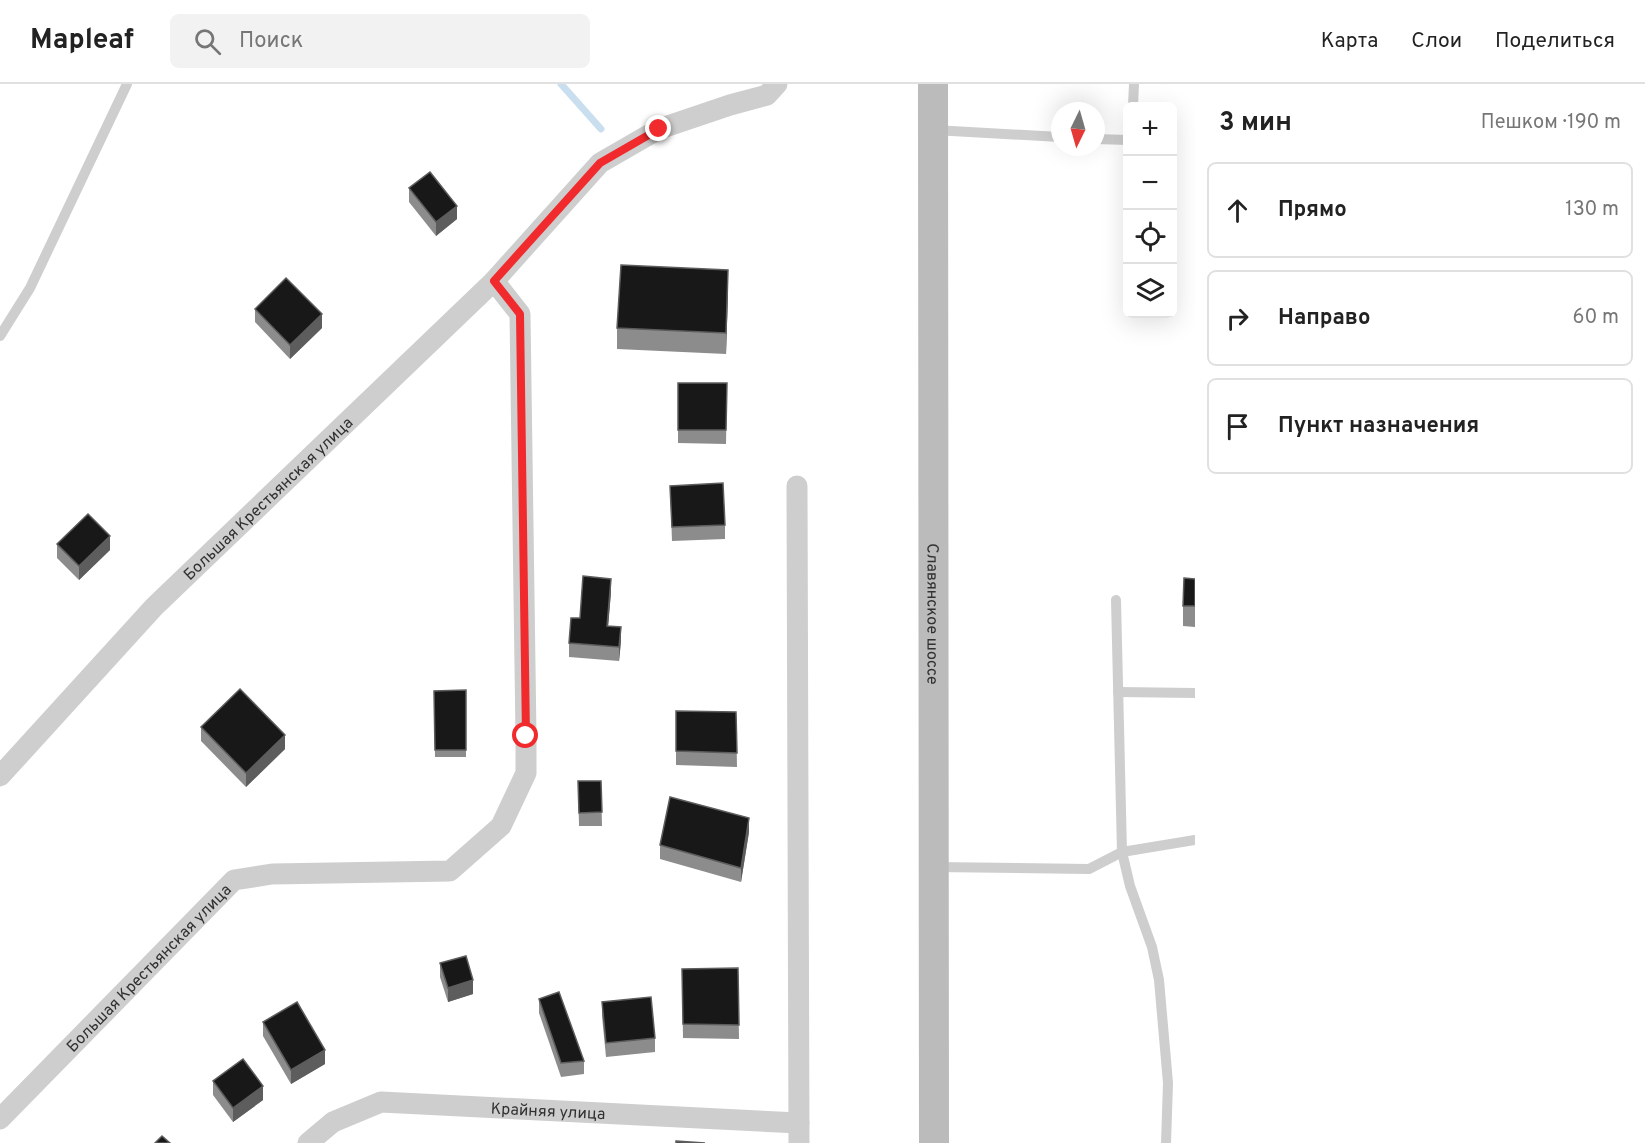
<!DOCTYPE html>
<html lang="ru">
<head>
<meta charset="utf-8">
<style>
	:root { --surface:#fff; --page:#f2f2f2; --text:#222; --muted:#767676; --line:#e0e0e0 }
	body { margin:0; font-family:Overpass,sans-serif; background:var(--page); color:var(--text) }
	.controls { position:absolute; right:18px; top:18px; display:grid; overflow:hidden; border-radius:9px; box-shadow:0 6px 24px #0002 }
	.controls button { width:54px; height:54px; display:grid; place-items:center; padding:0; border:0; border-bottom:2px solid var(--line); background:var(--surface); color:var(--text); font:30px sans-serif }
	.compass { position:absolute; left:1051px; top:18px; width:54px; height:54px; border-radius:50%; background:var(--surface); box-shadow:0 6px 24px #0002; rotate:185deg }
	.stop { position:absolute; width:18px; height:18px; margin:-14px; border:4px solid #f02a2d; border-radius:50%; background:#fff }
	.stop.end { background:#f02a2d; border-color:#fff; box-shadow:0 2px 6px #0008 }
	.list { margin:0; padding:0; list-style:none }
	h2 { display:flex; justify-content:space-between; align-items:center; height:78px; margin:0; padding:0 24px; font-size:26px }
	h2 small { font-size:20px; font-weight:400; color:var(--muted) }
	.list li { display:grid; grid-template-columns:39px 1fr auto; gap:18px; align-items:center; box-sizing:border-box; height:96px; margin:0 12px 12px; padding:0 12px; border:2px solid var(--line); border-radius:9px }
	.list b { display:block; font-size:22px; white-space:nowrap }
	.list em { font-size:20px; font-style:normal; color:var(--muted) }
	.icon { flex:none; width:33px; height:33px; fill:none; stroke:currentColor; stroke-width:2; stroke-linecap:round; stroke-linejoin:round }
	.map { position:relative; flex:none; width:1195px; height:1059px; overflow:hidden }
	header { display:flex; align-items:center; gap:36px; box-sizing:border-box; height:84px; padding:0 30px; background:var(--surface); border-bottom:2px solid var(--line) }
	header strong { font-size:28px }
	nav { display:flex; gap:33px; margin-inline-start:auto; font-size:21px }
	.search { width:420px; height:54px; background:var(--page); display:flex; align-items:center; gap:15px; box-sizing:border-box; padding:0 21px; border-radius:9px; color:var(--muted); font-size:22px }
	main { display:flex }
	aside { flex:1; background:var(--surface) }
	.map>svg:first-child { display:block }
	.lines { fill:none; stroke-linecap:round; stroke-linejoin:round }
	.stream { stroke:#c9deef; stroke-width:7 }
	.service { stroke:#cecece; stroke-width:10 }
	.minor { stroke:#cecece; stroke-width:21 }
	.secondary { stroke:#bbb; stroke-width:30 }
	.wall { fill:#8c8c8c }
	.shaded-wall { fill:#5d5d5d }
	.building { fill:#181818; stroke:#5d5d5d; stroke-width:1.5 }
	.route { stroke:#f02a2d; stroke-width:8 }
	.labels { text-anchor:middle; stroke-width:6; stroke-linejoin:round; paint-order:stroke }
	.street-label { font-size:16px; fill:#313131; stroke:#fff }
</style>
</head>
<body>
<header>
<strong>Mapleaf</strong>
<div class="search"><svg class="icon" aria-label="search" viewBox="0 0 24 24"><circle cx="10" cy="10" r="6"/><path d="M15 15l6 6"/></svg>Поиск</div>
<nav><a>Карта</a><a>Слои</a><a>Поделиться</a></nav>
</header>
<main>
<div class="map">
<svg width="1195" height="1059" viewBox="0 0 1195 1059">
	<rect width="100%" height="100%" fill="#fff"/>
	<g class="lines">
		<!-- stream -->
		<polyline class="stream" points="561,0 601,45"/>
		<!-- service -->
		<g class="service">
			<polyline points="1133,22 1134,0"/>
			<polyline points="934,46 1060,53"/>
			<polyline points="1096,55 1128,56"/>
			<polyline points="0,252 30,204 127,0"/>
			<polyline points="1118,608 1195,609"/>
			<polyline points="934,783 1089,785 1122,768 1116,516"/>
			<polyline points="1166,1059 1168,999 1159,896 1152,863 1130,802 1122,768 1195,756"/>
		</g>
		<!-- minor -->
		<g class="minor">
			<polyline points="797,402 799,1059"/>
			<path id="s1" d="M0 692 154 523 494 197"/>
			<path id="s2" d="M0 1035 234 796 272 790 450 787 501 742 526 689V652L520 230 494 197 600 79 659 45 730 21 767 11 777 0"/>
			<path id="s3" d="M308 1059 333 1038 381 1018 799 1039"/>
		</g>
		<!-- secondary -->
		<path class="secondary" id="s4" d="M933 0 934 1059"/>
	</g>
	<!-- wall -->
	<g class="wall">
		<polygon points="409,104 457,135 436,152 409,118"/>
		<polygon points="728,206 726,270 617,265 617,244"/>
		<polygon points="255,225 322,244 290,275 255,238"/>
		<polygon points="678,299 727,299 726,360 678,359"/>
		<polygon points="670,402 725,441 725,455 672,457"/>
		<polygon points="57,460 110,466 79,496 57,474"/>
		<polygon points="1195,495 1195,543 1183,542 1183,522"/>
		<polygon points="611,508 608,542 621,557 619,577 569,573 569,559 580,534"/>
		<polygon points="466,606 466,673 435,673 434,607"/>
		<polygon points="676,627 736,628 737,683 676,681"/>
		<polygon points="201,643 285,665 246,703 201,657"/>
		<polygon points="578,697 601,697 602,742 579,742"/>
		<polygon points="749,748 741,798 660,775 660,761"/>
		<polygon points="440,879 473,910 448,918 440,893"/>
		<polygon points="738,884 739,955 683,954 682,885"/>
		<polygon points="539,915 584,977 584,990 561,993 539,929"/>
		<polygon points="602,918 655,954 655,968 606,973 602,932"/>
		<polygon points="263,938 325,980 291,1000 263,952"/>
		<polygon points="213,997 263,1016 233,1038 213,1011"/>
	</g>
	<!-- shaded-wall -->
	<g class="shaded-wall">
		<polygon points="457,122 457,135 436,152 436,138"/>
		<polygon points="728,186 728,206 726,270 726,249"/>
		<polygon points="322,230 322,244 290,275 290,261"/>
		<polygon points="110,452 110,466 79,496 79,482"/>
		<polygon points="611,495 611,508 607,556 607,542"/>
		<polygon points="621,543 621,557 619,577 619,563"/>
		<polygon points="285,651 285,665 246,703 246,689"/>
		<polygon points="749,734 749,748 741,798 741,784"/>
		<polygon points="473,896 473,910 448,918 448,904"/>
		<polygon points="325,966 325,980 291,1000 291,986"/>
		<polygon points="263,1002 263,1016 233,1038 233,1024"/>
	</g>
	<!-- building -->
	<g class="building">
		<polygon points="430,88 457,122 436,138 409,104"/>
		<polygon points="621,181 728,186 726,249 617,244"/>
		<polygon points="286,194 322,230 290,261 255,225"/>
		<polygon points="678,299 727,299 726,346 678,346"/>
		<polygon points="723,399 725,441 672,443 670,402"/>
		<polygon points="88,430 110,452 79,482 57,460"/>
		<polygon points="583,492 611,495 607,542 621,543 619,563 569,559 571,534 580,534"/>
		<polygon points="1184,494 1195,495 1195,522 1183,522"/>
		<polygon points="240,605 285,651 246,689 201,643"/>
		<polygon points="466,606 466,666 435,666 434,607"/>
		<polygon points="676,627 736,628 737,669 676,667"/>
		<polygon points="578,697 601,697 602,728 579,729"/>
		<polygon points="670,713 749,734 741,784 660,761"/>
		<polygon points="466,872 473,896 448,904 440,879"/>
		<polygon points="738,884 739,941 683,940 682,885"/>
		<polygon points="559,908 584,977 561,979 539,915"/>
		<polygon points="651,913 655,954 606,959 602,918"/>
		<polygon points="297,918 325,966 291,986 263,938"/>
		<polygon points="243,975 263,1002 233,1024 213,997"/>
		<polygon points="162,1052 170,1059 155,1059"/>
		<polygon points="676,1057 705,1059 676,1059"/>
	</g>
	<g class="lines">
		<!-- route -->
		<polyline class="route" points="526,652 520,230 494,197 600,79 659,45"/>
	</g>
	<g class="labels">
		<!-- street labels -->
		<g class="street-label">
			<text dy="6" stroke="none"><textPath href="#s1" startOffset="386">Большая Крестьянская улица</textPath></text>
			<text dy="6" stroke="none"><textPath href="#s4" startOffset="530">Славянское шоссе</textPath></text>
			<text dy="6" stroke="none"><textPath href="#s2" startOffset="212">Большая Крестьянская улица</textPath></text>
			<text dy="6" stroke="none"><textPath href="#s3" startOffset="252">Крайняя улица</textPath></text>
		</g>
	</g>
</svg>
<div class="controls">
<button>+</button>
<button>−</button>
<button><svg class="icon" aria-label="locate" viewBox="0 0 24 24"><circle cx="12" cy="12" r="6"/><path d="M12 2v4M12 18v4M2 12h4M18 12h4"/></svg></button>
<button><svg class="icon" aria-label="layers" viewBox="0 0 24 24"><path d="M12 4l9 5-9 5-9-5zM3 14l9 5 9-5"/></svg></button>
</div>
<svg class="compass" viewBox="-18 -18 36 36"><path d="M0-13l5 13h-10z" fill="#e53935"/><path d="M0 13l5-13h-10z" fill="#767676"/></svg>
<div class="stop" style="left:526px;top:652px"></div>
<div class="stop end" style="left:659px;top:45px"></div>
</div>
<aside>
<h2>3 мин<small>Пешком · 190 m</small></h2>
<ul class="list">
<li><svg class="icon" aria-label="ahead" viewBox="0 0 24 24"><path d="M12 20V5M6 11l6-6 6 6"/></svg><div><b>Прямо</b></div><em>130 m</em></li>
<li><svg class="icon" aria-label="right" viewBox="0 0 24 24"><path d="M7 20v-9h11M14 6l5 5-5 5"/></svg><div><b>Направо</b></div><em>60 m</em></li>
<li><svg class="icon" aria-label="arrive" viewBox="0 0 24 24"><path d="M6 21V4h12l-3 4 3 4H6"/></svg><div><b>Пункт назначения</b></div></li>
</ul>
</aside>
</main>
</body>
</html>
